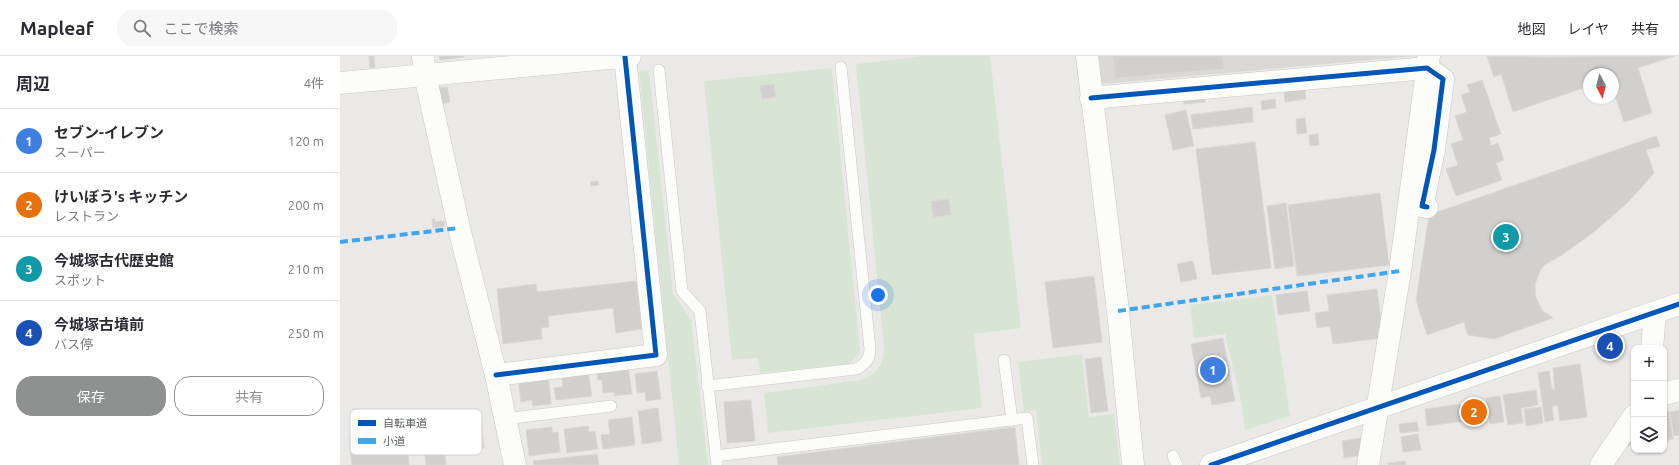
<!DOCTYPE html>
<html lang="ja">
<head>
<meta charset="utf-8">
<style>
	:root { --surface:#fff; --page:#f7f7f7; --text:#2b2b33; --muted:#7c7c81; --line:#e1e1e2; --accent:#8f9191 }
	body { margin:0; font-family:Ubuntu,"Noto Sans JP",sans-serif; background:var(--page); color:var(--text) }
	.controls { position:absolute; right:12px; bottom:12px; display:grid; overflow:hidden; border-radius:8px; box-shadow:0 1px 3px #0004 }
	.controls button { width:36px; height:36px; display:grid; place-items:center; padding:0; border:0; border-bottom:1px solid var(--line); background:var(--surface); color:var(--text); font:20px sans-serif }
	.compass { position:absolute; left:1243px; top:12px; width:36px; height:36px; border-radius:50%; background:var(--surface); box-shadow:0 1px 3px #0004; rotate:173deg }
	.you { position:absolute; left:538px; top:239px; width:14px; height:14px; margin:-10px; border:3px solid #fff; border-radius:50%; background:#1a73e8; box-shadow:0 0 0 6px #1a73e833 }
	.badge { display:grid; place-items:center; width:26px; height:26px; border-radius:50%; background:var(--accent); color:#fff; font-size:13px; font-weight:700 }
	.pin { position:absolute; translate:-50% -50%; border:2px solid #fff; box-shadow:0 1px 4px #0006 }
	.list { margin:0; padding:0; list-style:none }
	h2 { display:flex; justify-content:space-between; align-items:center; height:52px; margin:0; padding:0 16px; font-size:17px }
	h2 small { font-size:13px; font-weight:400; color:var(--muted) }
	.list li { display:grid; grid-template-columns:26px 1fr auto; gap:12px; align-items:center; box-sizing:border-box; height:64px; padding:0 16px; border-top:1px solid var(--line) }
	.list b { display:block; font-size:15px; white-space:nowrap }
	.list p { margin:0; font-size:13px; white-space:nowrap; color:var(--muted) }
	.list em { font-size:13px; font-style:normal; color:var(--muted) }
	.actions { display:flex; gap:8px; padding:12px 16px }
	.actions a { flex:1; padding:9px 0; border:1px solid var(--accent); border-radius:16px; text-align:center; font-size:14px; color:var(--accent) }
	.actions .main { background:var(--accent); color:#fff }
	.icon { flex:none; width:22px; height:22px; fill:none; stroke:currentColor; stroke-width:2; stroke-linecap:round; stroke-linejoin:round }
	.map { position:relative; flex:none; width:1339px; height:409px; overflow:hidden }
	header { display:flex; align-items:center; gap:24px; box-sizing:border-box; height:56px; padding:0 20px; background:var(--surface); border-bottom:1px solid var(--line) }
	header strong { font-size:19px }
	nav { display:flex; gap:22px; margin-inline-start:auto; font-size:14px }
	.search { width:280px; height:36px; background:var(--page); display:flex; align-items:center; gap:10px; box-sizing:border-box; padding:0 14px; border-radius:16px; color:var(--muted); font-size:15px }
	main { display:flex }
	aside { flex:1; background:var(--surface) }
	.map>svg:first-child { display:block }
	.education { fill:#dbd9d5 }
	.green { fill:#d8e5d4; fill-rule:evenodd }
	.building { fill:#d2d0cf; stroke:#dad8d6 }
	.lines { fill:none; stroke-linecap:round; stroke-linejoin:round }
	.lane-casing { stroke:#c8c7c6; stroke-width:12 }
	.street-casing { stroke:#c8c7c6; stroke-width:23 }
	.secondary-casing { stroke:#c7c7c7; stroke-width:23 }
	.lane { stroke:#fcfcfb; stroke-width:11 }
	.street { stroke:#fcfcfb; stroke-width:22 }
	.secondary { stroke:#fcfcfb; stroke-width:22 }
	.quiet { stroke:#40a5ee; stroke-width:4; stroke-dasharray:8 4; stroke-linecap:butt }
	.cycleway-casing { stroke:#fff; stroke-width:8 }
	.cycleway { stroke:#0057b8; stroke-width:5 }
	.key { fill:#fff; stroke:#ced0d0; stroke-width:1 }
	.key-label { font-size:11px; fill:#5d6163 }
</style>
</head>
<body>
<header>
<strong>Mapleaf</strong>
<div class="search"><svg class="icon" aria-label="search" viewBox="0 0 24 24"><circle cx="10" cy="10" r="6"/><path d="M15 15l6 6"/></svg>ここで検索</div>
<nav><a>地図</a><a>レイヤ</a><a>共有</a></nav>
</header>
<main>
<aside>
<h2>周辺<small>4件</small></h2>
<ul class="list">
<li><span class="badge" style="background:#3f7fe0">1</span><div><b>セブン-イレブン</b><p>スーパー</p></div><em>120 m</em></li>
<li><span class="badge" style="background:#e8710a">2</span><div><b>けいぼう's キッチン</b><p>レストラン</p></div><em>200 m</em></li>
<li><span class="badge" style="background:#0f9aa8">3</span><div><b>今城塚古代歴史館</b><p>スポット</p></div><em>210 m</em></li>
<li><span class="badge" style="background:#1a4fb4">4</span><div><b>今城塚古墳前</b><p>バス停</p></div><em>250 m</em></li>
</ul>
<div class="actions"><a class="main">保存</a><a>共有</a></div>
</aside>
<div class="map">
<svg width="1339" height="409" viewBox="0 0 1339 409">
	<rect width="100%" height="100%" fill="#ebe9e7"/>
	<!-- education -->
	<polygon class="education" points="759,0 1074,0 762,28"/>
	<!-- green -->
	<g class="green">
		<path d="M584 0H650L681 272 634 278 642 352 428 377 424 337 522 324C537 318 544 307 544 291L516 8ZM609 143 611 159 593 161 591 145Z"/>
		<polygon points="492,12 520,296 517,301 508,308 420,317 418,302 392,304 364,25"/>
		<polygon points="309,14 333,238 351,263 368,409 339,409 299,15"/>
		<polygon points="932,239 950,360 905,374 901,345 885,278 854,282 850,249"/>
		<polygon points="742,298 749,361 774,358 780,409 702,409 696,354 684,356 678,306"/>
	</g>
	<!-- building -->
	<g class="building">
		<polygon points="29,0 34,0 35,11 30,12"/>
		<polygon points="99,0 124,0 124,1 100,4"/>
		<polygon points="773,0 883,0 884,13 775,22"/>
		<polygon points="1147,0 1206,1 1334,0 1298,12 1312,57 1284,66 1273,34 1273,18 1249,18 1249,30 1173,56 1161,18 1154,21"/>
		<polygon points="1142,24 1161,78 1149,82 1151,90 1158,87 1164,104 1156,107 1162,124 1116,140 1106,113 1118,109 1111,88 1123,84 1115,60 1127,56 1121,39 1130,36 1127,29"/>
		<polygon points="434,28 436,41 422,43 420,30"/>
		<polygon points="107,31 110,46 101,48 98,32"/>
		<polygon points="965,33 966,43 945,46 944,35"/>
		<polygon points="864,38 865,46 844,48 843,40"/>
		<polygon points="935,43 936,52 922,54 921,45"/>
		<polygon points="912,51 913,66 853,73 851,59"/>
		<polygon points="846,54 854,90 833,94 825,59"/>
		<polygon points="965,62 967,77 957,78 956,63"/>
		<polygon points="978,78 979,89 970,90 969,79"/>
		<polygon points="1316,80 1320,90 1306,94 1314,117 1300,133 1286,148 1255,175 1222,199 1204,209 1200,215 1195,228 1196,242 1202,254 1213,262 1154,283 1128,279 1124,266 1087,279 1076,244 1089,159"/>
		<polygon points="915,86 931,212 872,219 856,93"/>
		<polygon points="258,125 259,129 251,130 250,126"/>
		<polygon points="1040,137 1049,209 957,220 948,149"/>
		<polygon points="609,143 611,159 593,161 591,145"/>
		<polygon points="946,147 954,210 935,213 927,150"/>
		<polygon points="92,163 95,163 95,166 104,165 105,170 93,172"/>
		<polygon points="853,205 857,223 841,226 837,208"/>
		<polygon points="754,220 762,286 713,292 705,226"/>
		<polygon points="296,225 302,273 276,277 273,252 208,260 209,271 201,272 202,283 163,288 157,233 196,228 197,236"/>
		<polygon points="1037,233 1043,282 993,288 990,270 977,272 975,257 989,255 987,239"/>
		<polygon points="967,235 970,255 938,259 936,239"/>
		<polygon points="883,282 895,345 872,349 870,340 861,342 851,288"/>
		<polygon points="761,301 768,355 751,357 745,303"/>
		<polygon points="1240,308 1247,361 1220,365 1218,350 1212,350 1214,364 1205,366 1198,317 1209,315 1212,334 1215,334 1213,312"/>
		<polygon points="288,310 292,338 274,340 274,336 263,337 262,324 258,324 256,314"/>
		<polygon points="248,314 252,340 216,344 214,332 223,331 221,317"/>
		<polygon points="317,315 321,343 306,345 305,336 297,337 295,318"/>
		<polygon points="208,318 211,348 193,350 192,344 181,346 178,322"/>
		<polygon points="1196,334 1198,349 1181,352 1183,367 1168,369 1163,339"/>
		<polygon points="1160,340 1164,366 1150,368 1146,342"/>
		<polygon points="411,344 415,385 387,387 384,346"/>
		<polygon points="1143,346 1146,365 1127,367 1125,348"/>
		<polygon points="1121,348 1124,365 1087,370 1085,353"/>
		<polygon points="1201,351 1203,367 1186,370 1184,353"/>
		<polygon points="318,352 322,385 302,388 298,355"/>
		<polygon points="1339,354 1339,379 1334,380 1330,356"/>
		<polygon points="1329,355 1333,383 1324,385 1324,356"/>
		<polygon points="292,361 295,389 263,393 261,379 270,378 268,364"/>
		<polygon points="141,365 144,392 105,397 106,409 86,409 82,372"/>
		<polygon points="1077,366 1079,375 1060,377 1059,368"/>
		<polygon points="248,370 249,376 255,375 258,393 227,397 224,373"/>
		<polygon points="212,371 212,377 218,376 220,396 189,400 186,374"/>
		<polygon points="675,371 679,409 438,409 437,401"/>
		<polygon points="1294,375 1294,389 1280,391"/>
		<polygon points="66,377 69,409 12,409 9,383"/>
		<polygon points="1078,378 1081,394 1063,396 1061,381"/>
		<polygon points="1026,381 1028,398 1004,402 1002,385"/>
		<polygon points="257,398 259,409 194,409 193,405"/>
		<polygon points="1065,405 1066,409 1048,409 1048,407"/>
	</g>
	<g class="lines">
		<defs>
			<g id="lane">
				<polyline points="319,14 342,235 360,255 377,409"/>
				<polyline points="664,304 672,364"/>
				<path d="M367 330 516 313C525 309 530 303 530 293L501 11"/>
				<polyline points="165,363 271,350"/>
				<polyline points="376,400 687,362 693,409"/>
				<polyline points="833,400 837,409"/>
			</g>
			<g id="street">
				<polyline points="83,0 85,19 119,172 156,319 175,409"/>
				<polyline points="747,0 778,255 793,409"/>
				<polyline points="0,27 290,0"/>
				<polyline points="751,42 1087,12 1103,23 1094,94 1082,150 1087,151"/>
				<polyline points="1312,292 1315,256"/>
				<polyline points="156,319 316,299 285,1"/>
				<polyline points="1324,338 1339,334"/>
				<polyline points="1028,409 1060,215 1089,0"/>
				<polyline points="1261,409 1294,360"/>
			</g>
			<polyline id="secondary" points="871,409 1339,248"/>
		</defs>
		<!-- lane casing -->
		<use href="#lane" class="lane-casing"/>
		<!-- street casing -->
		<use href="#street" class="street-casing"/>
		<!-- secondary casing -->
		<use href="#secondary" class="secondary-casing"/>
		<!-- lane -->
		<use href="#lane" class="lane"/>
		<!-- street -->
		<use href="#street" class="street"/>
		<!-- secondary -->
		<use href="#secondary" class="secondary"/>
		<!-- quiet -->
		<g class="quiet">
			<polyline points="0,186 119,172"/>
			<polyline points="778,255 1060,215"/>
		</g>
		<defs>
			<g id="cycleway">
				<polyline points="751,42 1087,12 1103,23 1094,94 1082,150 1087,151"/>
				<polyline points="156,319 316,299 285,1"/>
				<polyline points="871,409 1339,248"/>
			</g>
		</defs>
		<!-- cycleway casing -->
		<use href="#cycleway" class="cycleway-casing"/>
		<!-- cycleway -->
		<use href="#cycleway" class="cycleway"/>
	</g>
	<!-- legend -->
	<rect x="10" y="353" width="132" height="46" rx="6" class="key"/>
	<rect x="18" y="364" width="18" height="6" fill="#0057b8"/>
	<rect x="18" y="382" width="18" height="6" fill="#40a5ee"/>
	<g class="key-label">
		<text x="43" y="371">自転車道</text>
		<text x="43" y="389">小道</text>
	</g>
</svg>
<div class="controls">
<button>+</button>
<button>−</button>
<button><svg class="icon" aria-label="layers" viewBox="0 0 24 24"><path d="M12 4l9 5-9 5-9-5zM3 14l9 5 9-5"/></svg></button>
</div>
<svg class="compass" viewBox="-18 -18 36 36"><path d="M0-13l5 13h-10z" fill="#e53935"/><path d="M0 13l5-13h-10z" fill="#7c7c81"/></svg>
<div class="you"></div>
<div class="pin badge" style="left:873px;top:314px;background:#3f7fe0">1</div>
<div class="pin badge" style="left:1134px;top:356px;background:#e8710a">2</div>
<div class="pin badge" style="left:1166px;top:181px;background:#0f9aa8">3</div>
<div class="pin badge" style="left:1270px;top:290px;background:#1a4fb4">4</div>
</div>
</main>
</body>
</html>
